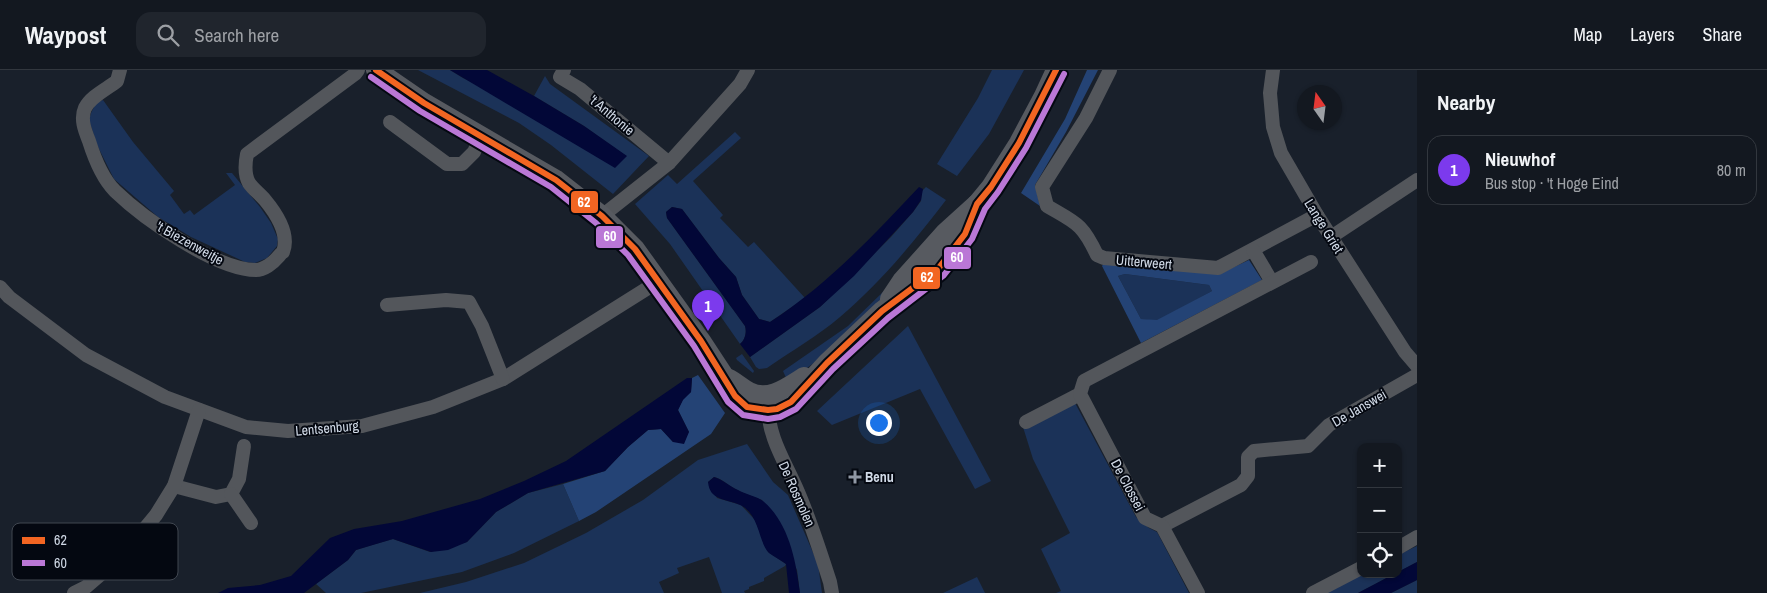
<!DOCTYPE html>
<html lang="en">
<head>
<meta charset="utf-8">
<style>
	:root { --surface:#131820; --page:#20252d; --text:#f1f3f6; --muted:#9da0a5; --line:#32373e; --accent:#7c3aed }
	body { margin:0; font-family:"Archivo Narrow",sans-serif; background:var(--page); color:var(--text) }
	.controls { position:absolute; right:15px; bottom:15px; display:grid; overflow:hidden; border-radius:10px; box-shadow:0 1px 4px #0004 }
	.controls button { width:45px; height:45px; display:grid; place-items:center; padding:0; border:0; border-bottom:1px solid var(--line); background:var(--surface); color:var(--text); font:25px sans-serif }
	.compass { position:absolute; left:1297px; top:15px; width:45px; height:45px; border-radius:50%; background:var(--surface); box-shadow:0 1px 4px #0004; rotate:346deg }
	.you { position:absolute; left:878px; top:352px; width:18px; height:18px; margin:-12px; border:4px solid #fff; border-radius:50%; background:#1a73e8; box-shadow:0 0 0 8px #1a73e833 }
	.badge { display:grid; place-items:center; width:32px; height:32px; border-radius:50%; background:var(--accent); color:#fff; font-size:16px; font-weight:700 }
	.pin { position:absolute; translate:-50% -41px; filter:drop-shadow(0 1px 2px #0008) }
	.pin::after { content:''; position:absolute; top:26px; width:18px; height:15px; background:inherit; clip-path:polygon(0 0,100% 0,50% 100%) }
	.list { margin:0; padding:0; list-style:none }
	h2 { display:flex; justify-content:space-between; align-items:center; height:65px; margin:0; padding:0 20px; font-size:21px }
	h2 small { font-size:16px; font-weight:400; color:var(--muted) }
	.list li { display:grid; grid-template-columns:32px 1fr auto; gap:15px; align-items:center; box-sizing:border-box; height:70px; margin:0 10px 10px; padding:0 10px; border:1px solid var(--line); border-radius:15px }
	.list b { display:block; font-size:19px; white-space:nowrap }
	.list p { margin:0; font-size:16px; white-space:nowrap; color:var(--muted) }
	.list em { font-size:16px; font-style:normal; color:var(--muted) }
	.icon { flex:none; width:28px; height:28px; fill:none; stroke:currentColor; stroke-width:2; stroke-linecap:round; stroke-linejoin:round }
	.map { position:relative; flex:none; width:1417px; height:523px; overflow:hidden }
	header { display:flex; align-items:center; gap:30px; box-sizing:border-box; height:70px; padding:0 25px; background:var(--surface); border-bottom:1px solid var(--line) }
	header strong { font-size:24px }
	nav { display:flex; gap:28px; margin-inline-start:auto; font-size:18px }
	.search { width:350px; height:45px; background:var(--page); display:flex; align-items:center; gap:12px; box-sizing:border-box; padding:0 18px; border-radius:15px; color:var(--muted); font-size:19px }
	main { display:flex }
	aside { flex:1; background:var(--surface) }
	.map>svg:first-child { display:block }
	.green { fill:#1b3258 }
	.forest { fill:#244375; fill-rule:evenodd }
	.water { fill:#020737 }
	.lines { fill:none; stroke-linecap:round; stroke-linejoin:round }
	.street { stroke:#53565b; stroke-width:14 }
	.secondary { stroke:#575a60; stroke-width:20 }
	.bus-1-casing { stroke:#040811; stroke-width:10 }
	.bus-2-casing { stroke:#040811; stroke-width:10 }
	.bus-1 { stroke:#f26522; stroke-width:6 }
	.bus-2 { stroke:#ba77d6; stroke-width:6 }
	.poi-dot { fill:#9098a5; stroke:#040811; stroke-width:2 }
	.labels { text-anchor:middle; stroke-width:4; stroke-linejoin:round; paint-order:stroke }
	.street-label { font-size:14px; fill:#d0d9e6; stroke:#040811 }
	.poi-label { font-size:14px; font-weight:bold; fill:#d0d9e6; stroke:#040811; text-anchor:start }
	.key { fill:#040811; stroke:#414751; stroke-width:1 }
	.key-label { font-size:14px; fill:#d0d9e6 }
	.line-badge { stroke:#040811; stroke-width:2 }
	.badge-label { font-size:14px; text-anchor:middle; font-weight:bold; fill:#fff }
</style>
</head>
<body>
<header>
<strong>Waypost</strong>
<div class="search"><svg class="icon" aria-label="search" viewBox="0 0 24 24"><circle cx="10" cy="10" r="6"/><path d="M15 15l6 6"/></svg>Search here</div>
<nav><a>Map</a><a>Layers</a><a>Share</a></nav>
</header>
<main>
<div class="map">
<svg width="1417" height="523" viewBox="0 0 1417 523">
	<rect width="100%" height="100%" fill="#19202b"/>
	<!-- green -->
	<g class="green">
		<polygon points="418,0 450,0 463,8 626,86 584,56 534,26 545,6 550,14 649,86 613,124 551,75 519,53"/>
		<polygon points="992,0 1024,0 989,64 957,106 937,94 978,28"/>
		<polygon points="103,30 133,72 174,121 170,125 184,144 190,140 194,145 235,115 226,103 232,103 260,137 271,153 278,169 277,176 267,188 255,193 245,192 191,167 158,147 114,109 97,75 89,50 91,43 96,33"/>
		<path d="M735 62 741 68 693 111 723 145 720 148 748 177 754 172 805 228 770 252 759 249 742 225 736 207 719 188 682 139 672 137 666 142 667 148 745 256C747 262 745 270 740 274L670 174 635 134 668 105 677 114Z"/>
		<path d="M926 117 946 130C914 172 880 213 840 247 818 266 791 281 767 298L759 299 756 297 750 287 820 237 891 167 913 142 921 131 922 121Z"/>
		<polygon points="1125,204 1209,215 1212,221 1157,251 1141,249 1118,206"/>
		<polygon points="884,221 883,230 826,284 788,312 783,301 848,256"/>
		<polygon points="908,256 991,411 975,419 920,319 832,355 817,341"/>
		<polygon points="742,284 754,301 753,303 737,290 736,288"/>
		<polygon points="1075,333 1136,447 1149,458 1157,462 1189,523 1056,523 1061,521 1041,479 1070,463 1033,389 1023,357"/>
		<path d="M747 374 773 412 788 425 818 494 822 523H800L797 500 762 430C752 426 741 423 732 417 725 413 722 409 714 407L708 412 717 428 741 435 755 450 768 482 786 494 785 496 764 508V511L749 517V519L744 521 745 523H722L709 487 677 498 679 503 659 512 664 523H420L466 512 524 493 586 463 643 430 698 390Z"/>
		<polygon points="563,414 579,451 514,483 462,502 361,523 326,523 316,514 348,490 356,480 372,475 393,469 430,482 467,472 496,442 528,423"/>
		<polygon points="1417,476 1417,492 1398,502 1398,485"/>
		<polygon points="1362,504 1394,504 1358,523 1325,523"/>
		<polygon points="977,507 985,523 943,523"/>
		<polygon points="1417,510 1417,523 1391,523"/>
	</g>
	<!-- forest -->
	<g class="forest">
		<polygon points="1087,0 1098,0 1066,62 1035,115 1040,136 1021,123 1065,49"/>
		<path d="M1249 190 1262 210 1141 273 1102 196 1104 193 1219 204ZM1125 204 1209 215 1212 221 1157 250 1141 249 1118 206Z"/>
		<polygon points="698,305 725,343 711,364 596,442 579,451 563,414 605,401 628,377 648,360 661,359 673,372 689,362 678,340 683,329 691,322 692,308"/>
	</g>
	<!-- water -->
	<g class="water">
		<polygon points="450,0 487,0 534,26 584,56 627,86 615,98"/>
		<path d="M919 117 923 119 921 130 913 142 854 206 820 237 750 287 740 274C745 270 747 262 745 256L667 148 666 142 672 137 682 139 719 188 736 207 742 225 759 249 770 252C827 215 873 166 919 117Z"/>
		<polygon points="687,308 692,308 691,322 683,330 678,340 689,362 684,374 673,372 661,359 648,360 628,377 605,401 528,423 496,442 467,472 448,480 431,482 393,469 356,480 348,490 304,523 218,523 228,518 260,515 291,506 330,468 354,459 402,451 480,429 524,411 566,391"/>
		<path d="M714 407C724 410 729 416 738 420 745 424 756 426 763 431 789 453 796 491 800 523H789L786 494C781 490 774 487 769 483 758 472 760 444 740 435 725 428 710 431 708 412Z"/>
		<polygon points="1417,492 1417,510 1391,523 1358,523 1394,504 1398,504 1398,502"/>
	</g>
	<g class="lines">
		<!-- street -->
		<g class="street">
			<path d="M120 0 117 11C107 19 91 26 85 38 80 49 85 61 89 71 94 87 103 109 115 121 143 148 216 200 256 200 264 200 273 193 278 187 278 187 282 182 283 182 290 164 275 142 265 130 260 124 253 119 249 113 244 104 245 94 247 84L355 4 358 0"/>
			<polyline points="564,0 560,7 580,19 669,93"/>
			<path d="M1110 0 1086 48 1042 117 1047 136C1076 153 1082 153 1097 185L1104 188 1218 198 1317 145"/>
			<polyline points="1273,0 1270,23 1273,57 1281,83 1317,145 1405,282 1417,296"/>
			<polyline points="390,52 447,94 462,94 474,82 481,66"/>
			<polyline points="602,146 669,93 740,14 748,0"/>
			<polyline points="1331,167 1417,110"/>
			<polyline points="1253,180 1272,212"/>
			<polyline points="0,217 9,227 86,285 165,327 246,357 288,361 362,356 433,337 503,309 659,211"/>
			<polyline points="387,235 446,230 469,232 482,256 503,309"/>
			<path d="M767 332C769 373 787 393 801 429 812 456 821 484 830 512L832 523"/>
			<polyline points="1026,352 1080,324"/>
			<polyline points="174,416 216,427 231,424 239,409 244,376"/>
			<polyline points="231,424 251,453"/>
			<polyline points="1162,456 1241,415 1248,406 1248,387 1254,381 1308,376 1329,355 1417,305"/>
			<polyline points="1398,478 1417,467"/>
			<polyline points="74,523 86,517 122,486 156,445 174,416 199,340"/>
			<polyline points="1198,523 1162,456 1145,448 1080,324 1084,311 1311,192"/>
			<polyline points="1313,523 1361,498"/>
		</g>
		<!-- secondary -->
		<g class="secondary">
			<polyline points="376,0 424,33 556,110 602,146 635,179 701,271 722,303 735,326 747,337 753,339 772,340 791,332 827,293 882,241 938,199 965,164 977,134"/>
			<polyline points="890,229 902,211 945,163 977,134 991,117 1019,73 1044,26 1056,0"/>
			<path d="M729 309C736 313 742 318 749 322 769 332 788 317 804 307"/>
		</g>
		<defs>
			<polyline id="bus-1" points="376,0 424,33 556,110 602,146 635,179 701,271 735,326 747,337 768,340 777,339 791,332 827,293 882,241 938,199 965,164 977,134 991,117 1019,73 1056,0"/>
			<polyline id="bus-2" points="371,7 420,41 551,117 596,153 628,185 694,276 728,332 743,345 768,349 780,347 796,339 833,299 888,248 944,205 972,169 985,139 998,122 1026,78 1064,4"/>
		</defs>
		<!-- bus-1 casing -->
		<use href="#bus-1" class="bus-1-casing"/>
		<!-- bus-2 casing -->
		<use href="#bus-2" class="bus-2-casing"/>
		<!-- bus-1 -->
		<use href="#bus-1" class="bus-1"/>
		<!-- bus-2 -->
		<use href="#bus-2" class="bus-2"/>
	</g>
	<!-- markers -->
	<path class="poi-dot" d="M852.5 399.5h5v5h5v5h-5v5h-5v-5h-5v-5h5z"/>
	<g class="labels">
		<!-- street labels -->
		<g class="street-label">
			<text transform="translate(612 45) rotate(40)" y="5">'t Anthonie</text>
			<text transform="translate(1324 156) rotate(58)" y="5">Lange Griet</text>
			<text transform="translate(190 173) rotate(29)" y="5">'t Biezenweitje</text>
			<text transform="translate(1144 192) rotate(5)" y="5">Uitterweert</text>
			<text transform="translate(1359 338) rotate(-30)" y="5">De Janswei</text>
			<text transform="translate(327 358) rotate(-5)" y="5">Lentsenburg</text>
			<text transform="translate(1128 415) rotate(62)" y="5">De Clossei</text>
			<text transform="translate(797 424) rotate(66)" y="5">De Rosmolen</text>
		</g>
		<!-- poi labels -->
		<g class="poi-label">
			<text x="865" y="412">Benu</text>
		</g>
	</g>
	<!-- legend -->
	<rect x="12" y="453" width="166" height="57" rx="8" class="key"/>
	<rect x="22" y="467" width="23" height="7" fill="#f26522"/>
	<rect x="22" y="490" width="23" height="6" fill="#ba77d6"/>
	<g class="key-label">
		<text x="54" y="475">62</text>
		<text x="54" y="498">60</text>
	</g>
	<g class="line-badge">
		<rect x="570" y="120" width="29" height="24" rx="5" fill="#f26522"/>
		<rect x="595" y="155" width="29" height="24" rx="5" fill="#ba77d6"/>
		<rect x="943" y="176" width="29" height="24" rx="5" fill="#ba77d6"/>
		<rect x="912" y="196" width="29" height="24" rx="5" fill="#f26522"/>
	</g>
	<g class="badge-label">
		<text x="584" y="137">62</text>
		<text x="610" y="171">60</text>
		<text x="957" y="192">60</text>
		<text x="927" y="212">62</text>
	</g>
</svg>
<div class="controls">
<button>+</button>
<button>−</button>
<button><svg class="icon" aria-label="locate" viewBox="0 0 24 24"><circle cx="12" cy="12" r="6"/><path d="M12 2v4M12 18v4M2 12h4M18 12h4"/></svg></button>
</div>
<svg class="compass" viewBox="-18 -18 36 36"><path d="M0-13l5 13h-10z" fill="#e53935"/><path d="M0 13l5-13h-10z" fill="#9da0a5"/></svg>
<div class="you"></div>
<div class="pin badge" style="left:708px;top:261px">1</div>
</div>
<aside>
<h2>Nearby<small></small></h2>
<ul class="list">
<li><span class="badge">1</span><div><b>Nieuwhof</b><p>Bus stop · 't Hoge Eind</p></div><em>80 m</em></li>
</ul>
</aside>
</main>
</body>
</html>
